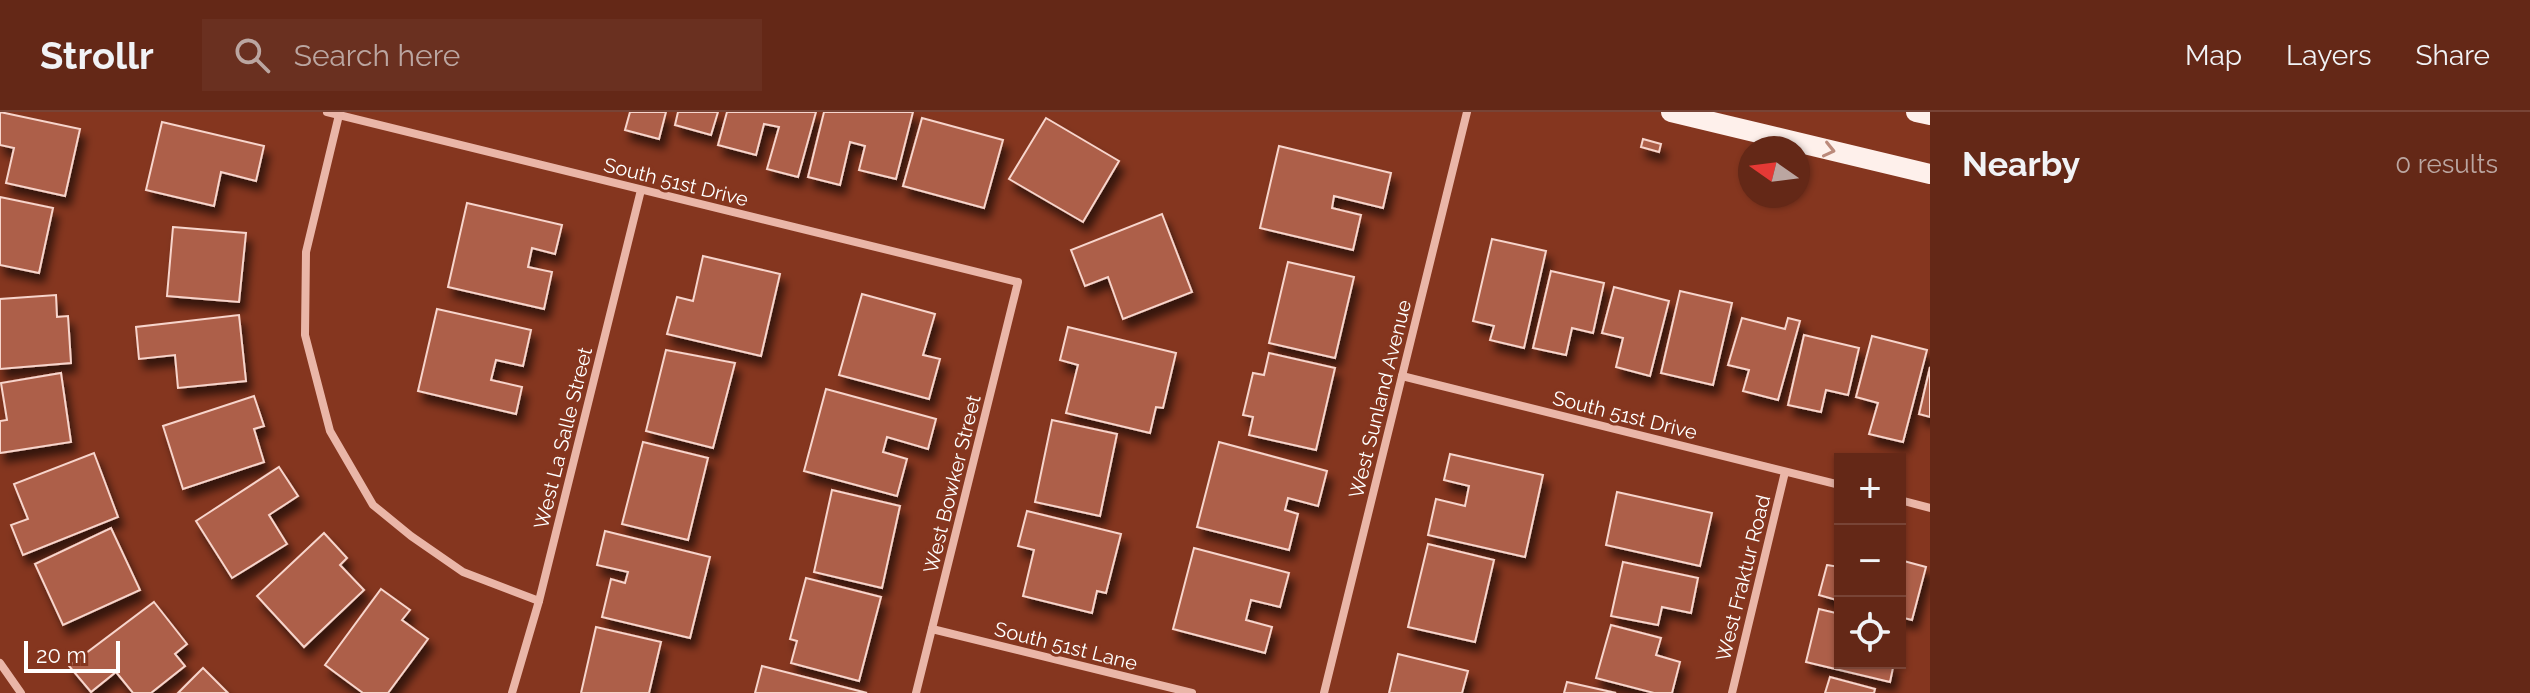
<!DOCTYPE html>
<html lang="en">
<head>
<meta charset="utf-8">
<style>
	:root { --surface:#642817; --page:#6a3020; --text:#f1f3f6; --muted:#bba6a1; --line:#784436 }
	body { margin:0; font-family:Raleway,sans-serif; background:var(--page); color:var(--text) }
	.controls { position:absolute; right:24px; bottom:24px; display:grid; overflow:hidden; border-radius:0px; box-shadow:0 2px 6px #0004 }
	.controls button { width:72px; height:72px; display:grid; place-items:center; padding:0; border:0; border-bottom:2px solid var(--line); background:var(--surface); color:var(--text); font:40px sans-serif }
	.compass { position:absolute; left:1738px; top:24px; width:72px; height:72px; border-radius:50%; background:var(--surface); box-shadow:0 2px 6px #0004; rotate:284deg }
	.scale { position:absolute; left:24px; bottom:20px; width:96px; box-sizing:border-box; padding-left:8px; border:4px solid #fff; border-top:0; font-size:22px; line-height:28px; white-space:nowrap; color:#fff; -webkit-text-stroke:6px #85361f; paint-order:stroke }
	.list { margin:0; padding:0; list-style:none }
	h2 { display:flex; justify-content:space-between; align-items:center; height:104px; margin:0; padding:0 32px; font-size:34px }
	h2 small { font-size:26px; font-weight:400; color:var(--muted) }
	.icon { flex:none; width:44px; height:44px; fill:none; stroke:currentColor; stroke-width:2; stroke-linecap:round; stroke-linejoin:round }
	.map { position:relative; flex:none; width:1930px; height:581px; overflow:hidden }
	header { display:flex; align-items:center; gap:48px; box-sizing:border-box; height:112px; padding:0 40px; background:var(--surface); border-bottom:2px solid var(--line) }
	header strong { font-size:38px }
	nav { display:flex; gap:44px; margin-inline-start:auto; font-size:28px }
	.search { width:560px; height:72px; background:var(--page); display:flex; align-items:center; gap:20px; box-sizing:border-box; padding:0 28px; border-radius:0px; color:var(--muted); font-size:30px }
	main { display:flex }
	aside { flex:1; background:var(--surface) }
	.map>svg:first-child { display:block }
	.building { fill:#ad5e48; stroke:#f7d5cc; stroke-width:2; filter:url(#shadow) }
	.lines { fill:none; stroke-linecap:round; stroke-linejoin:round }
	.minor { stroke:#eab6a8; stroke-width:8 }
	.primary { stroke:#fef0eb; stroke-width:20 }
	.oneway { stroke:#bb8a7b }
	.labels { text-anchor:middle; stroke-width:6; stroke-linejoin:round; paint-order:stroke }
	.street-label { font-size:20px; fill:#fff; stroke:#85361f }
</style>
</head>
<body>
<header>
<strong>Strollr</strong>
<div class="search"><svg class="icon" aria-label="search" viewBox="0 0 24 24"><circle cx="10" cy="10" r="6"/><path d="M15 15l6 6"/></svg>Search here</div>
<nav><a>Map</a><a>Layers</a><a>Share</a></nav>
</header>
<main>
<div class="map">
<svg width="1930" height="581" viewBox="0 0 1930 581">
	<defs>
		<filter id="shadow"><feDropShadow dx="5" dy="9" stdDeviation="4" flood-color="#0009"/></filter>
	</defs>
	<rect width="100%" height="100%" fill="#85361f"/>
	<!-- building -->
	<g class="building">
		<polygon points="0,0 80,17 65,84 6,71 14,36 0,33"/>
		<polygon points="630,0 666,0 659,27 625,18"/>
		<polygon points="678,0 718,0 711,23 675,13"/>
		<polygon points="727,0 816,0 798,65 767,57 779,15 764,12 756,43 718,33"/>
		<polygon points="824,0 913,0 896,67 859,58 865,34 850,30 840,73 808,65"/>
		<polygon points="922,6 1003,28 984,96 903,74"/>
		<polygon points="1046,6 1119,49 1083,110 1009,67"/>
		<polygon points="162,10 264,34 256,69 221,60 214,94 146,78"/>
		<polygon points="1643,27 1661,32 1659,40 1641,35"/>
		<polygon points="1279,34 1391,61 1383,96 1334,84 1332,96 1361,103 1353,138 1260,116"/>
		<polygon points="0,85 53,96 39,161 0,153"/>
		<polygon points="467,91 562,113 555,142 532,136 528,155 552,160 544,197 448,175"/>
		<polygon points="1162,102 1192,180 1123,207 1108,165 1085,174 1071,138"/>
		<polygon points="173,115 246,121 239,190 167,184"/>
		<polygon points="1492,127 1546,139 1524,236 1490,228 1494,214 1473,209"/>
		<polygon points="703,144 780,162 761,244 667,222 677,185 693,189"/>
		<polygon points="1288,150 1354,165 1335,246 1269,231"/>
		<polygon points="1551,159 1604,171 1593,221 1572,216 1566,243 1533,236"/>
		<polygon points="1614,175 1669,189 1650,264 1616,255 1623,226 1602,221"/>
		<polygon points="1680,179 1732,191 1713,273 1661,261"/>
		<polygon points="862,182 935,202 923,243 940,247 929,287 839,263"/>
		<polygon points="56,183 57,205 68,204 71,251 0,257 0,187"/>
		<polygon points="437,197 531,218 523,254 496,248 491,268 522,275 516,302 418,279"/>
		<polygon points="239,203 246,269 178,276 175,243 139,247 136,215"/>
		<polygon points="1742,206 1785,217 1788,206 1800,209 1778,288 1743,279 1749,258 1728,253"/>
		<polygon points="1068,215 1176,241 1163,296 1156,295 1150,321 1066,301 1078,253 1060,248"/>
		<polygon points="1804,223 1859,236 1848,283 1826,278 1821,300 1788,293"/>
		<polygon points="1872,224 1927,238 1903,330 1869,322 1878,291 1856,285"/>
		<polygon points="666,238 735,251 713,336 646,319"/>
		<polygon points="1269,241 1335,256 1316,338 1249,323 1253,305 1243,303 1253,261 1264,263"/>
		<polygon points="1930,255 1930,305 1919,302"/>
		<polygon points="61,261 71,330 0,341 0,309 7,308 1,271"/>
		<polygon points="826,277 936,307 928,337 887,325 883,340 907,347 897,384 804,359"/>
		<polygon points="254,284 264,314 254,317 264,350 183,377 163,314"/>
		<polygon points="1052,308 1117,322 1100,404 1035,390"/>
		<polygon points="643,330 708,346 688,428 622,412"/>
		<polygon points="1219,330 1327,359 1318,394 1288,386 1285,398 1298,402 1289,438 1197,415"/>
		<polygon points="94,341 118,405 23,443 11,413 28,407 14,372"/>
		<polygon points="1450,342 1543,363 1525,445 1428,423 1436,387 1465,394 1469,374 1444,368"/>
		<polygon points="279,355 298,384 269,403 287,432 232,466 196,409"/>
		<polygon points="832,378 900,394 882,476 814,460"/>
		<polygon points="1617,380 1712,401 1700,454 1606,433"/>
		<polygon points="1027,399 1121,422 1106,481 1097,479 1092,501 1023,484 1034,438 1018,434"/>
		<polygon points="111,416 140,478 63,513 35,452"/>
		<polygon points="605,419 710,445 690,526 602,505 611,467 625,471 628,460 597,453"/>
		<polygon points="324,421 347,446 340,453 364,478 304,535 257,484"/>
		<polygon points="1428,432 1494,448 1475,530 1408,515"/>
		<polygon points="1194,436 1289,461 1280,495 1251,488 1246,508 1272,515 1265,541 1173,517"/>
		<polygon points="1900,448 1926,455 1912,508 1900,505"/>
		<polygon points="1623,450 1698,466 1691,501 1662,495 1658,513 1611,504"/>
		<polygon points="1827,453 1840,455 1840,489 1819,483"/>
		<polygon points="806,466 881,485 859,569 791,551 797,529 790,527"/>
		<polygon points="381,477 410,498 402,508 428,527 388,581 363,581 325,553"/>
		<polygon points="154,490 187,532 175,542 185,554 151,581 133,581 116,560 91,580 69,554"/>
		<polygon points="1819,497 1840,502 1840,551 1894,551 1890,570 1806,550"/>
		<polygon points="1611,513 1661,526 1656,543 1680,550 1672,581 1654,581 1596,566"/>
		<polygon points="596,515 661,530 649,581 581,581"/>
		<polygon points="1398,542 1468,559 1462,581 1389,581"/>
		<polygon points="762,554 867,581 755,581"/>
		<polygon points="203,556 228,581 178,581"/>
		<polygon points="1830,565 1875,577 1874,581 1825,581"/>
		<polygon points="1567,570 1616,581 1564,581"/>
	</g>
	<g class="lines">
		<!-- minor -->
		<g class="minor">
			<polyline points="327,0 1018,170 916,581"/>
			<polyline points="339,3 306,140 305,223 330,319 373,393 411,424 463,460 539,489"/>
			<polyline points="1402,264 1840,373"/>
			<polyline points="1900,388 1930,396"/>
			<polyline points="932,517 1192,581"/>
			<polyline points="0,551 21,581"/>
			<polyline points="512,581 539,489 641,78"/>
			<polyline points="1324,581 1467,0"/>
			<polyline points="1732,581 1785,360"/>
		</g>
		<!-- primary -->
		<g class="primary">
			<polyline points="1671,0 1930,62"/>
			<polyline points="1916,0 1930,3"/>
		</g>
	</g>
	<!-- one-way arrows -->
	<defs><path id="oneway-chevron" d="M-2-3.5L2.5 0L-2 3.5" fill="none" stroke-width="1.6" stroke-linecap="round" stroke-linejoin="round" transform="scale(2)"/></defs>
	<use class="oneway" href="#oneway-chevron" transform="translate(1829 38) rotate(13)"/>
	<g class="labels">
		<!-- street labels -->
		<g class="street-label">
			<text transform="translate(676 70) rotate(14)" y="7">South 51st Drive</text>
			<text transform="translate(1380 287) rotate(-76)" y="7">West Sunland Avenue</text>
			<text transform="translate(1625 303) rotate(14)" y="7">South 51st Drive</text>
			<text transform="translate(563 326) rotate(-76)" y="7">West La Salle Street</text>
			<text transform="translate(952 372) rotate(-76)" y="7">West Bowker Street</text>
			<text transform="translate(1743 466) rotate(-76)" y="7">West Fraktur Road</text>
			<text transform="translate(1066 534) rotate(14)" y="7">South 51st Lane</text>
		</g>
	</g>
</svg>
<div class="controls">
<button>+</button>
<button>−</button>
<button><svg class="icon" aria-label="locate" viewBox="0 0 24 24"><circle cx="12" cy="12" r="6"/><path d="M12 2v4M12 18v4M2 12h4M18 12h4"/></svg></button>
</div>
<svg class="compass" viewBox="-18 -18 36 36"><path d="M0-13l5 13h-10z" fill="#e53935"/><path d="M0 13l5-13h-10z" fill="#bba6a1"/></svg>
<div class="scale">20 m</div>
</div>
<aside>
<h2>Nearby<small>0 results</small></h2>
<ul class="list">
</ul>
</aside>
</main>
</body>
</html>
